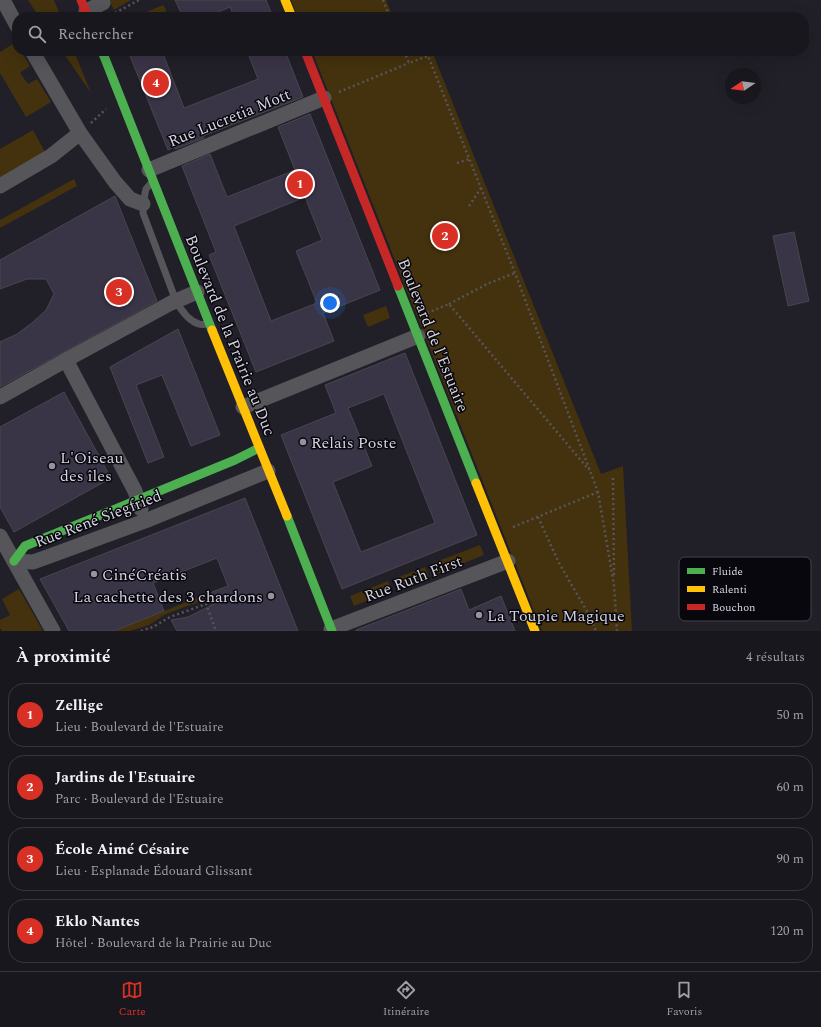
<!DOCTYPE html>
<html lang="fr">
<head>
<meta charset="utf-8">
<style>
	:root { --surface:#19171e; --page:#26242b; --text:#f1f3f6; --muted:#9f9fa4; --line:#37363c; --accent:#d93025 }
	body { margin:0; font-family:Spectral,serif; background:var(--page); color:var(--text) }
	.compass { position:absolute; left:725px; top:68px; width:36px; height:36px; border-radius:50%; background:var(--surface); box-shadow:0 4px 16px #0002; rotate:257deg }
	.you { position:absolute; left:330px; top:303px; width:14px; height:14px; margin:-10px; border:3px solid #fff; border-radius:50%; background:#1a73e8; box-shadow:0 0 0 6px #1a73e833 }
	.badge { display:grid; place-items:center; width:26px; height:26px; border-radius:50%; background:var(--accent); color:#fff; font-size:13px; font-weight:700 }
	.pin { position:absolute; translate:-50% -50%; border:2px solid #fff; box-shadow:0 1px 4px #0006 }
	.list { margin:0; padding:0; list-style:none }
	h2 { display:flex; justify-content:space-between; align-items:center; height:52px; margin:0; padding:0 16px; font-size:17px }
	h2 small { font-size:13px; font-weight:400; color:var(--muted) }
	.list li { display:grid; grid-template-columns:26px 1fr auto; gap:12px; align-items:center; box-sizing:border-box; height:64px; margin:0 8px 8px; padding:0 8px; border:1px solid var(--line); border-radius:16px }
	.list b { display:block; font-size:15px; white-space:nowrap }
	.list p { margin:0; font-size:13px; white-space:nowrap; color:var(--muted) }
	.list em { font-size:13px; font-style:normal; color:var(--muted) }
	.icon { flex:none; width:22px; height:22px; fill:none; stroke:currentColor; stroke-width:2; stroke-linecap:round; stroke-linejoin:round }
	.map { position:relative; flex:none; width:821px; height:631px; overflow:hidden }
	.search { position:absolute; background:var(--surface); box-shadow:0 4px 16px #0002; left:12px; right:12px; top:12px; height:44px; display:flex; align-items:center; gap:10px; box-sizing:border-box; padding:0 14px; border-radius:16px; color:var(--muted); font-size:15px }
	.sheet { height:340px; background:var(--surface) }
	nav { display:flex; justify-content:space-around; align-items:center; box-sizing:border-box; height:56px; border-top:1px solid var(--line); background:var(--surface); font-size:11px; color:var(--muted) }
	nav a { display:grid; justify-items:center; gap:2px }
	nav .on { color:var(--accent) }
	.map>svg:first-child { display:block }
	.green { fill:#43320d }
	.building { fill:#3a3447; stroke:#48464e; fill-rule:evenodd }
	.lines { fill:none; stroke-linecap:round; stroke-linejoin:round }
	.path { stroke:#575559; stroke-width:2.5; stroke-dasharray:2 3; stroke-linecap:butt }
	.lane { stroke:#56555a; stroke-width:7 }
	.street { stroke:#56555a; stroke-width:15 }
	.fast { stroke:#4caf50; stroke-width:9 }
	.slow { stroke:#ffc107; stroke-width:9 }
	.jam { stroke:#c62828; stroke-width:9 }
	.poi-dot { fill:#95939e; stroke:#08070e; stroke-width:1.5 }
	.labels { text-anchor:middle; stroke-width:3; stroke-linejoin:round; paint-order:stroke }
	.street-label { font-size:16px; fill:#d4d2de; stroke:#08070e }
	.poi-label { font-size:16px; fill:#d4d2de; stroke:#08070e; text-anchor:start }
	.key { fill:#08070e; stroke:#45444c; stroke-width:1 }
	.key-label { font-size:11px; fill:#d4d2de }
</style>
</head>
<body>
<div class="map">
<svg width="821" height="631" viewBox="0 0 821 631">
	<rect width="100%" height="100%" fill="#211f28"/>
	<!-- green -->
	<g class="green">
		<polygon points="28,0 54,0 61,17 39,17"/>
		<polygon points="109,0 131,0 114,10"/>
		<polygon points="291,0 386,0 393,17 298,17"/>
		<polygon points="163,5 167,11 152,17 134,17"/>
		<polygon points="16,42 17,45 17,51 21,51 30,66 20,73 28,84 37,79 51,102 26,117 0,73 0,52"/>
		<polygon points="62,51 74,51 91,93"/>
		<polygon points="312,51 432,51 601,474 623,466 632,631 542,631"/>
		<polygon points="33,130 45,152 0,178 0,149"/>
		<polygon points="74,179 77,186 0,228 0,220"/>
		<polygon points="386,306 390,318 368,327 363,315"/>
		<polygon points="480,545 484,555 437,574 433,563"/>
		<polygon points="425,567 429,577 400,588 396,578"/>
		<polygon points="388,581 392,591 354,606 350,596"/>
		<polygon points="19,589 43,631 2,631 0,628 0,620 10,615 2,599"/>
		<polygon points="212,592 216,603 210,606 207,599 166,614 149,625 130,631 114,631"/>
	</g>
	<!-- building -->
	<g class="building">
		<polygon points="175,0 266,0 273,17 234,17 230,7 209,16 207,13 197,17 183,17"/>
		<polygon points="128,51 162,51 184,108 258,79 247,51 285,51 303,97 203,136 204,138 175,149 174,147 168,150"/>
		<path d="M310 114 380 290 323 313 334 341 256 372 209 255 216 252 182 166 210 154 227 197 295 170 278 127ZM305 197 322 240 296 251 317 303 271 321 234 226Z"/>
		<polygon points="115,196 157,301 0,387 0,342 17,334 32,323 46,310 54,294 46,279 27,279 0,289 0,260"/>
		<polygon points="794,232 809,301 788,306 773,236"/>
		<polygon points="178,329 220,435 191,446 162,375 136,385 164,457 148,463 110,367"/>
		<path d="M405 353 477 535 342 589 281 435 336 413 325 385ZM384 394 435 523 361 552 333 482 372 466 348 408Z"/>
		<polygon points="64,392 111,478 14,532 0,507 0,427"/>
		<polygon points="245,498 298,631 177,631 171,620 188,617 216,603 212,592 228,586 217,558 153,583 164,611 114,631 69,631 40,579"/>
		<polygon points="461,589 469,610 501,596 515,631 356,631 356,630"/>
	</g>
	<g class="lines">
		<!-- path -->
		<g class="path">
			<polyline points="383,0 390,17"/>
			<polyline points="115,13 139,0"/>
			<polyline points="404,51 409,63 428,56 515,273 598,492 614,585 617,631"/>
			<polyline points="339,92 409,63"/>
			<polyline points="91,123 106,109"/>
			<polyline points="457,163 469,159"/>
			<polyline points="469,206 481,188"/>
			<polyline points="449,304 489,283 515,273"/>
			<polyline points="427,313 449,304 589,470"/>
			<polyline points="613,478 614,576"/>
			<polyline points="538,517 559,563 588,613 596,631"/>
			<polyline points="513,527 598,492"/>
			<polyline points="141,631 153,627 170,617 206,604 216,631"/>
		</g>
		<!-- lane -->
		<path class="lane" d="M152 182 146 189 145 193 143 213 176 301C181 310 188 321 199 324 201 325 205 324 208 324"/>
		<!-- street -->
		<g class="street">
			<polyline points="3,0 17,26"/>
			<polyline points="86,11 103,3 101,0"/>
			<polyline points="32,51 80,133 115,182 130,199 143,204"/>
			<polyline points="149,170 324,98"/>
			<polyline points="0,186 51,156 80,133"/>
			<polyline points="66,360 135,491 141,509"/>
			<polyline points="0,397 66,360 171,303 197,292"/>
			<polyline points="243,407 418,336"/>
			<polyline points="0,536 53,631"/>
			<polyline points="14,561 33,562 47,557 145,521 268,471"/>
			<polyline points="331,629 508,561"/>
		</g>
		<!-- fast -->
		<g class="fast">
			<polyline points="102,51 212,330"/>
			<polyline points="398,286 476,483"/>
			<polyline points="287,516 332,631"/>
			<polyline points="14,561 25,546 235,460 259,448"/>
		</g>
		<!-- slow -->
		<g class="slow">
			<polyline points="285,0 292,17"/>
			<polyline points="212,330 287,516"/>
			<polyline points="476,483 535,631"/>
		</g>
		<!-- jam -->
		<g class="jam">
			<polyline points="81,0 88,17"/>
			<polyline points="305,51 398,286"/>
		</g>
	</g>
	<!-- markers -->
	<g class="poi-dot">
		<circle cx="303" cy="442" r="4"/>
		<circle cx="52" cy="466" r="4"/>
		<circle cx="94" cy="574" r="4"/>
		<circle cx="271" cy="596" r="4"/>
		<circle cx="479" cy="615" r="4"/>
	</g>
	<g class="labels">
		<!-- street labels -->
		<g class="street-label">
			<text transform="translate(229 117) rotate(-22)" y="6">Rue Lucretia Mott</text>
			<text transform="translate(231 335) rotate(68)" y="6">Boulevard de la Prairie au Duc</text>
			<text transform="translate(434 335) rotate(68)" y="6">Boulevard de l'Estuaire</text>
			<text transform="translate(98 518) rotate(-21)" y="6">Rue René Siegfried</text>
			<text transform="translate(413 578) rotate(-21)" y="6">Rue Ruth First</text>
		</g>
		<!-- poi labels -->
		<g class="poi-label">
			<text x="311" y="448">Relais Poste</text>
			<text x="60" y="463">L'Oiseau<tspan x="60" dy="18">des îles</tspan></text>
			<text x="102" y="580">CinéCréatis</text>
			<text x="263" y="602" text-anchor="end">La cachette des 3 chardons</text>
			<text x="487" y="621">La Toupie Magique</text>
		</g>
	</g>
	<!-- legend -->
	<rect x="679" y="557" width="132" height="64" rx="6" class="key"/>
	<rect x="687" y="568" width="18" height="6" fill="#4caf50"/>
	<rect x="687" y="586" width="18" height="6" fill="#ffc107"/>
	<rect x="687" y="604" width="18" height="6" fill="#c62828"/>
	<g class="key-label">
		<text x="712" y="575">Fluide</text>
		<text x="712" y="593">Ralenti</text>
		<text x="712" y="611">Bouchon</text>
	</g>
</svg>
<svg class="compass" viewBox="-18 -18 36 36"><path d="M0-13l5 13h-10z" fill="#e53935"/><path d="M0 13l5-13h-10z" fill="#9f9fa4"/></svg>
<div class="you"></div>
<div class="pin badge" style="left:300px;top:184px">1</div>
<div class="pin badge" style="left:445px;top:236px">2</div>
<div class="pin badge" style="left:119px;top:292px">3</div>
<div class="pin badge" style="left:156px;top:83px">4</div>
<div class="search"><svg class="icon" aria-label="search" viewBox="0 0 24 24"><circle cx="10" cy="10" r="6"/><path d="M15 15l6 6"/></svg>Rechercher</div>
</div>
<section class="sheet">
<h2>À proximité<small>4 résultats</small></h2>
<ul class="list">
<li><span class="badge">1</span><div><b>Zellige</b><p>Lieu · Boulevard de l'Estuaire</p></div><em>50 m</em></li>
<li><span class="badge">2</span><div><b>Jardins de l'Estuaire</b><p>Parc · Boulevard de l'Estuaire</p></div><em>60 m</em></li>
<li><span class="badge">3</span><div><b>École Aimé Césaire</b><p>Lieu · Esplanade Édouard Glissant</p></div><em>90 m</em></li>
<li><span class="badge">4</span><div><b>Eklo Nantes</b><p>Hôtel · Boulevard de la Prairie au Duc</p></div><em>120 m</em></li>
</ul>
</section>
<nav>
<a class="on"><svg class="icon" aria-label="map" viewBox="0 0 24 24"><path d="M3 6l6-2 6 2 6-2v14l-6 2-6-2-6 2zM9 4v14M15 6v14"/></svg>Carte</a>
<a><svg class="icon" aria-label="directions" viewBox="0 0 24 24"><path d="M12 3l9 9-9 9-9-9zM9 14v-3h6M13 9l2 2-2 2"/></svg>Itinéraire</a>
<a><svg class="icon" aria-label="saved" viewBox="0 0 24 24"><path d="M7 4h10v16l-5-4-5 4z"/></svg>Favoris</a>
</nav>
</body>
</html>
